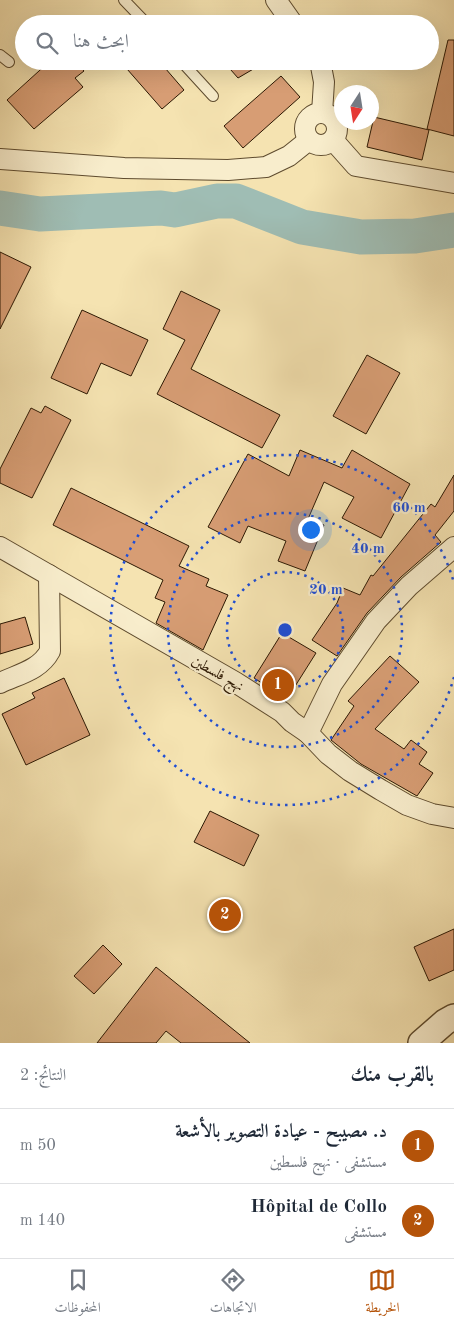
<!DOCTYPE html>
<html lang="ar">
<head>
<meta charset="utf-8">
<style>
	:root { --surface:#fff; --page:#f2f2f3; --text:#1f2937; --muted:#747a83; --line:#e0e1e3; --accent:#b45309 }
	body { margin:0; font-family:"Old Standard TT",Amiri,serif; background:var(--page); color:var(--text); direction:rtl }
	.compass { position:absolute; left:334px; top:85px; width:45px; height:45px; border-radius:50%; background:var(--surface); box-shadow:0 5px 20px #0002; rotate:192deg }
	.you { position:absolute; left:310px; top:529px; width:18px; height:18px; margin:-12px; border:4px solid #fff; border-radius:50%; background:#1a73e8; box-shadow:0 0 0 8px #1a73e833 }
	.badge { display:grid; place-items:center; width:32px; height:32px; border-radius:50%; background:var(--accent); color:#fff; font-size:16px; font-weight:700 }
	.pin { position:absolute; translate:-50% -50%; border:2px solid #fff; box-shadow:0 1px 5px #0006 }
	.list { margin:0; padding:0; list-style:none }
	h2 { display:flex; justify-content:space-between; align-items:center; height:65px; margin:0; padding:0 20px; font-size:21px }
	h2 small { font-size:16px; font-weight:400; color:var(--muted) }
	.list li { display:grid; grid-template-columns:32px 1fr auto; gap:15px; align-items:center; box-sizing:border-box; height:75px; padding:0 20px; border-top:1px solid var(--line) }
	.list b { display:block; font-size:19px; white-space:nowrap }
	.list p { margin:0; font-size:16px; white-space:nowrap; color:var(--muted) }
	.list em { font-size:16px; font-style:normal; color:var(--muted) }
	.icon { flex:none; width:28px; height:28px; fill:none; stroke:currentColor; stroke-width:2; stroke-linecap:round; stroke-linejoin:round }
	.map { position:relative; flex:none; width:454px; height:1043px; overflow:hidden; direction:ltr }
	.search { position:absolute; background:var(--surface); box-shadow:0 5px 20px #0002; left:15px; right:15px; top:15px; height:55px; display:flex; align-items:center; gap:12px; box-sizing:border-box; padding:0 18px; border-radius:28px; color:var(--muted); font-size:19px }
	.sheet { height:215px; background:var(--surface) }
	nav { display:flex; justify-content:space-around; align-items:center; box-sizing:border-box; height:70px; border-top:1px solid var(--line); background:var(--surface); font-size:14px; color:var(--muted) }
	nav a { display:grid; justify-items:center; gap:2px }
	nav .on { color:var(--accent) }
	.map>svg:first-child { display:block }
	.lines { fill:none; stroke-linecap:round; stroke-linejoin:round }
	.river { stroke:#9fbdb4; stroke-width:35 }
	.building { fill:#d79d74; stroke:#2c1803 }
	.service-casing { stroke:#5e4b2e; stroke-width:12 }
	.minor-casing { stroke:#5e4b2e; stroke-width:22 }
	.tertiary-casing { stroke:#5e4b2e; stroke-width:28 }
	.service { stroke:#f8edcc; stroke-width:10 }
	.minor { stroke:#f8edcc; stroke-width:20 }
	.tertiary { stroke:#f8edcc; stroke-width:25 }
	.ring { fill:none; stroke:#1d4ed8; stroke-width:2.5; stroke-dasharray:2.5 5 }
	.labels { text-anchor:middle; stroke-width:4.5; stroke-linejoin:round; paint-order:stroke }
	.street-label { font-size:15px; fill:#2c1803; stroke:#f8edcc }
	.centre { fill:#1d4ed8; stroke:#f8edcc; stroke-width:2.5 }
	.ring-label { font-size:15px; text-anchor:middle; font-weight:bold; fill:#1d4ed8; stroke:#f8edcc; stroke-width:4.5; stroke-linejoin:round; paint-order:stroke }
</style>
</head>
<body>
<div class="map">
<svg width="454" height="1043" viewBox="0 0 454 1043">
	<rect width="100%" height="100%" fill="#f5e3b1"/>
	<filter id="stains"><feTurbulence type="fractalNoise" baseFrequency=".004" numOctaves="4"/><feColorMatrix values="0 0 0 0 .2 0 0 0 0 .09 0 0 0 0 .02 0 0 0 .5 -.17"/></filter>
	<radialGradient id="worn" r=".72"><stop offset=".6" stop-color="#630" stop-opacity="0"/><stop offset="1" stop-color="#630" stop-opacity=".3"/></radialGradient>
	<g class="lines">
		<!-- river -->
		<polyline class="river" points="0,208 40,214 161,208 175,210 217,201 236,201 302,227 361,237 415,236 454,230"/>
	</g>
	<!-- building -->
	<g class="building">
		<polygon points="448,40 454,40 454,136 427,129"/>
		<polygon points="50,61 75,61 84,71 75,78 83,87 34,129 7,100"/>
		<polygon points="120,61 159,61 184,90 162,109"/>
		<polygon points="223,61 267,61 238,78"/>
		<polygon points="281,76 300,97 243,148 224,126"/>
		<polygon points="374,117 429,130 422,160 367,147"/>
		<polygon points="0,252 31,267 0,329"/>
		<polygon points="181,291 220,310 191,369 280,415 262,448 157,394 185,340 163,329"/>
		<polygon points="82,310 148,340 131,376 101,363 87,394 51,378"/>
		<polygon points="367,355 400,373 366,434 333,416"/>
		<polygon points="45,406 71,420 32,498 0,483 0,469 31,408 41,413"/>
		<polygon points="300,450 342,468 352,450 410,484 381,538 342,518 354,497 324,482 308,519 324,525 305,571 278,561 286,541 248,526 240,543 208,527 248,454 289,476"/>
		<polygon points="454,475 454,511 435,535 441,542 401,577 367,613 337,656 312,640 337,603 343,588 360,595 371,575 373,576 431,504 435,507"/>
		<polygon points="71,488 189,546 179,566 209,579 206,586 228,595 203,650 156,623 165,602 155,598 163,580 53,525"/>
		<polygon points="25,617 33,644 0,654 0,624"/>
		<polygon points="282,633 316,653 287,699 254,678"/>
		<polygon points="390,656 419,682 375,729 404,749 411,740 427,752 419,764 433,773 417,796 361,764 331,740 354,706 348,701"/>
		<polygon points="64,678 90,735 26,765 2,714 35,698 32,693"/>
		<polygon points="210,811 259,835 244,866 194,842"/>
		<polygon points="454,929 454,970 429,981 414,947"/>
		<polygon points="103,945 122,964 94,994 74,976"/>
		<polygon points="156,967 250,1043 181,1043 166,1031 156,1043 97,1043"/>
	</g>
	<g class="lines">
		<defs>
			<g id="service">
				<polyline points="124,0 147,24"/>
				<polyline points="0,55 9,62"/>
				<polyline points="181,61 213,96"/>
			</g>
			<g id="minor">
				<polyline points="276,0 293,24"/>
				<polyline points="320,61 324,82 322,113"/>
				<circle cx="321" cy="129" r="16"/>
				<polyline points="333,140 356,166 454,183"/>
				<polyline points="0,159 124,168 228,170 266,167 289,156 309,140"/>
				<polyline points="0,547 235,682 282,712 292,722 308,733 328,754 350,771 381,790 407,805 432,814 454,818"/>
				<path d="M0 683C19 674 40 670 50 651L49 575"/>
				<polyline points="308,733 332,684 376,621 409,586 454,547"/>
			</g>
			<polyline id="tertiary" points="421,1043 445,1022 454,1017"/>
		</defs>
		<!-- service casing -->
		<use href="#service" class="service-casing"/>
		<!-- minor casing -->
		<use href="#minor" class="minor-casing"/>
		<!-- tertiary casing -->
		<use href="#tertiary" class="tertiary-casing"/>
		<!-- service -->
		<use href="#service" class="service"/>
		<!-- minor -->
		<use href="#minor" class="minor"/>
		<!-- tertiary -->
		<use href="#tertiary" class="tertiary"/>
	</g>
	<!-- distance rings -->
	<g class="ring">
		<circle cx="285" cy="630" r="58"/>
		<circle cx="285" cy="630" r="117"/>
		<path d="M454 677A175 175 0 1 1 454 583"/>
	</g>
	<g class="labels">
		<!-- street labels -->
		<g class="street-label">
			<text transform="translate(218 673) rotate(30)" y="5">نهج فلسطين</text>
		</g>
	</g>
	<circle cx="285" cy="630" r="8" class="centre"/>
	<g class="ring-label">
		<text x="409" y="512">60 m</text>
		<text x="368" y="553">40 m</text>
		<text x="326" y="594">20 m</text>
	</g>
	<rect width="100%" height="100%" filter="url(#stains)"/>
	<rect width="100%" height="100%" fill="url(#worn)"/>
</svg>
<svg class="compass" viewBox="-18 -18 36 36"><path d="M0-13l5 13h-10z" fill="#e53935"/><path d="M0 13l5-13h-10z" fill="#747a83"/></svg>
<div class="you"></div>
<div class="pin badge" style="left:278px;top:685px">1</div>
<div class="pin badge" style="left:225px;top:915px">2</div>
<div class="search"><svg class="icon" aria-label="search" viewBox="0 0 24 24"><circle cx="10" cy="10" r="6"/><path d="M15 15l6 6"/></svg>ابحث هنا</div>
</div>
<section class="sheet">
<h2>بالقرب منك<small>النتائج: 2</small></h2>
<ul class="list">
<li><span class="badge">1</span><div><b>د. مصيبح - عيادة التصوير بالأشعة</b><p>مستشفى · نهج فلسطين</p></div><em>50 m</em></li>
<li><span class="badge">2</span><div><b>Hôpital de Collo</b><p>مستشفى</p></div><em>140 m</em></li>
</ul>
</section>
<nav>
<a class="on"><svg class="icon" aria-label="map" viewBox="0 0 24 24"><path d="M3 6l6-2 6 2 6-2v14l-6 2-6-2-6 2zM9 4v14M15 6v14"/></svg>الخريطة</a>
<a><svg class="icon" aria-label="directions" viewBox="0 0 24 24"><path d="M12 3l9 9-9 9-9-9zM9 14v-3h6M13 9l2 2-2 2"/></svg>الاتجاهات</a>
<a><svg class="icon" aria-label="saved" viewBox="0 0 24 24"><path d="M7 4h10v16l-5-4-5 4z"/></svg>المحفوظات</a>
</nav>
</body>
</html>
